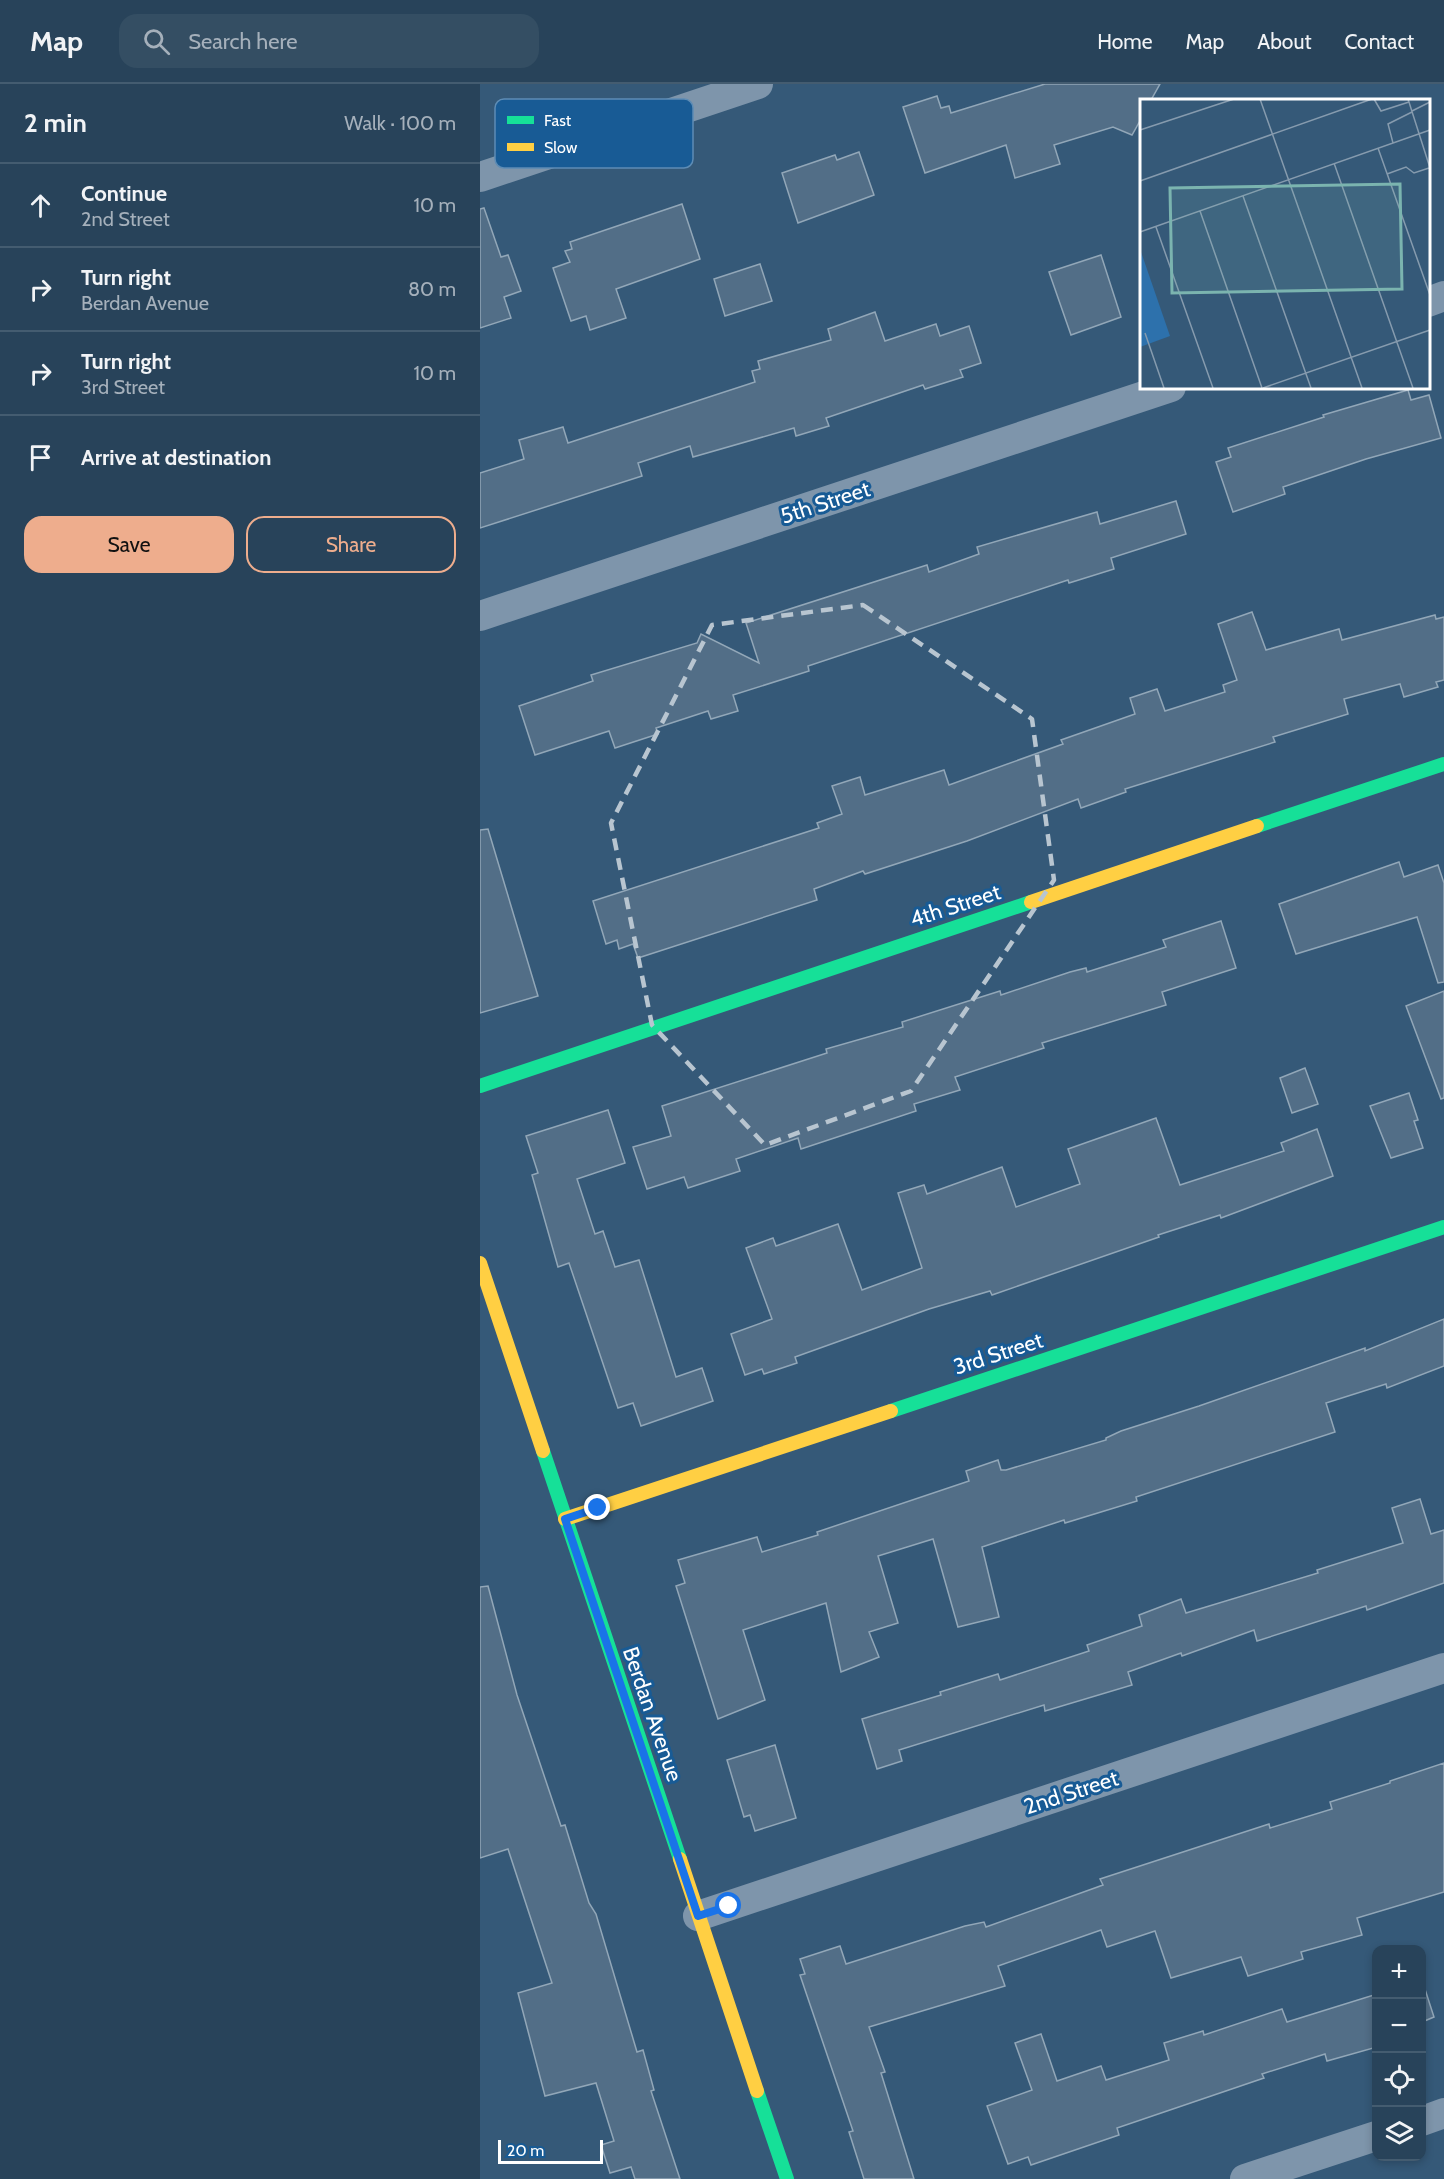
<!DOCTYPE html>
<html lang="en">
<head>
<meta charset="utf-8">
<style>
	:root { --surface:#28435a; --page:#344e63; --text:#f1f3f6; --muted:#a5b0bb; --line:#445c70; --accent:#eead8d }
	body { margin:0; font-family:Cabin,sans-serif; background:var(--page); color:var(--text) }
	.controls { position:absolute; right:18px; bottom:18px; display:grid; overflow:hidden; border-radius:12px; box-shadow:0 3px 9px #0003 }
	.controls button { width:54px; height:54px; display:grid; place-items:center; padding:0; border:0; border-bottom:2px solid var(--line); background:var(--surface); color:var(--text); font:30px sans-serif }
	.scale { position:absolute; left:18px; bottom:15px; width:105px; box-sizing:border-box; padding-left:6px; border:3px solid #fff; border-top:0; font-size:16px; line-height:21px; white-space:nowrap; color:#fff; -webkit-text-stroke:4px #185b95; paint-order:stroke }
	.stop { position:absolute; width:18px; height:18px; margin:-14px; border:4px solid #1a73e8; border-radius:50%; background:#fff }
	.stop.end { background:#1a73e8; border-color:#fff; box-shadow:0 2px 6px #0008 }
	.list { margin:0; padding:0; list-style:none }
	h2 { display:flex; justify-content:space-between; align-items:center; height:78px; margin:0; padding:0 24px; font-size:26px }
	h2 small { font-size:20px; font-weight:400; color:var(--muted) }
	.list li { display:grid; grid-template-columns:39px 1fr auto; gap:18px; align-items:center; box-sizing:border-box; height:84px; padding:0 24px; border-top:2px solid var(--line) }
	.list b { display:block; font-size:22px; white-space:nowrap }
	.list p { margin:0; font-size:20px; white-space:nowrap; color:var(--muted) }
	.list em { font-size:20px; font-style:normal; color:var(--muted) }
	.actions { display:flex; gap:12px; padding:18px 24px }
	.actions a { flex:1; padding:14px 0; border:2px solid var(--accent); border-radius:18px; text-align:center; font-size:21px; color:var(--accent) }
	.actions .main { background:var(--accent); color:#111 }
	.icon { flex:none; width:33px; height:33px; fill:none; stroke:currentColor; stroke-width:2; stroke-linecap:round; stroke-linejoin:round }
	.map { position:relative; flex:none; width:964px; height:2095px; overflow:hidden }
	header { display:flex; align-items:center; gap:36px; box-sizing:border-box; height:84px; padding:0 30px; background:var(--surface); border-bottom:2px solid var(--line) }
	header strong { font-size:28px }
	nav { display:flex; gap:33px; margin-inline-start:auto; font-size:21px }
	.search { width:420px; height:54px; background:var(--page); display:flex; align-items:center; gap:15px; box-sizing:border-box; padding:0 21px; border-radius:18px; color:var(--muted); font-size:22px }
	main { display:flex }
	aside { flex:1; background:var(--surface) }
	.map>svg:first-child { display:block }
	.building { fill:#526e87; stroke:#92a7b8; stroke-width:1.5 }
	.lines { fill:none; stroke-linecap:round; stroke-linejoin:round }
	.street { stroke:#7e95ab; stroke-width:30 }
	.fast { stroke:#16e098; stroke-width:14 }
	.slow { stroke:#ffcf43; stroke-width:14 }
	.route { stroke:#1a73e8; stroke-width:8 }
	.marked { fill:none; stroke:#b8c5d0; stroke-width:4.5; stroke-dasharray:12 8; stroke-linejoin:round }
	.labels { text-anchor:middle; stroke-width:6; stroke-linejoin:round; paint-order:stroke }
	.street-label { font-size:22px; fill:#fff; stroke:#185b95 }
	.inset-road { fill:none; stroke:#869bae; stroke-width:1.5 }
	.view { fill:#7bb4af; fill-opacity:0.15; stroke:#7bb4af; stroke-width:3 }
	.inset-edge { fill:none; stroke:#fff; stroke-width:3 }
	.key { fill:#185b95; stroke:#5d8cb5; stroke-width:1.5 }
	.key-label { font-size:16px; fill:#fff }
</style>
</head>
<body>
<header>
<strong>Map</strong>
<div class="search"><svg class="icon" aria-label="search" viewBox="0 0 24 24"><circle cx="10" cy="10" r="6"/><path d="M15 15l6 6"/></svg>Search here</div>
<nav><a>Home</a><a>Map</a><a>About</a><a>Contact</a></nav>
</header>
<main>
<aside>
<h2>2 min<small>Walk · 100 m</small></h2>
<ul class="list">
<li><svg class="icon" aria-label="ahead" viewBox="0 0 24 24"><path d="M12 20V5M6 11l6-6 6 6"/></svg><div><b>Continue</b><p>2nd Street</p></div><em>10 m</em></li>
<li><svg class="icon" aria-label="right" viewBox="0 0 24 24"><path d="M7 20v-9h11M14 6l5 5-5 5"/></svg><div><b>Turn right</b><p>Berdan Avenue</p></div><em>80 m</em></li>
<li><svg class="icon" aria-label="right" viewBox="0 0 24 24"><path d="M7 20v-9h11M14 6l5 5-5 5"/></svg><div><b>Turn right</b><p>3rd Street</p></div><em>10 m</em></li>
<li><svg class="icon" aria-label="arrive" viewBox="0 0 24 24"><path d="M6 21V4h12l-3 4 3 4H6"/></svg><div><b>Arrive at destination</b></div></li>
</ul>
<div class="actions"><a class="main">Save</a><a>Share</a></div>
</aside>
<div class="map">
<svg width="964" height="2095" viewBox="0 0 964 2095">
	<rect width="100%" height="100%" fill="#355978"/>
	<!-- building -->
	<g class="building">
		<polygon points="565,0 680,0 671,16 661,16 661,35 652,51 633,43 574,61 580,80 535,94 526,61 445,89 423,23 457,12 461,24 469,22 471,29"/>
		<polygon points="379,68 394,111 318,139 302,89 355,71 357,76"/>
		<polygon points="202,120 220,175 136,205 146,234 110,246 106,232 91,237 73,184 90,178 85,167 92,165 90,158"/>
		<polygon points="4,124 21,173 28,171 41,207 24,213 31,234 0,244 0,125"/>
		<polygon points="621,171 641,233 591,251 569,188"/>
		<polygon points="280,180 292,217 245,232 234,195"/>
		<polygon points="395,228 405,257 456,240 460,252 489,242 501,279 480,286 483,293 445,305 443,301 346,334 349,342 316,352 314,344 213,373 210,362 158,379 162,392 0,444 0,389 44,375 39,356 83,343 88,359 275,298 272,287 280,285 278,277 351,256 348,245"/>
		<polygon points="928,306 931,316 949,311 961,354 886,375 803,403 805,410 753,428 736,378 751,373 748,364 844,333 843,331"/>
		<polygon points="696,417 706,450 631,474 634,485 589,499 588,496 328,582 329,587 253,611 258,627 231,635 228,627 176,644 178,650 135,664 129,647 55,671 39,622 113,597 111,591 217,559 221,550 279,579 266,539 447,481 449,488 499,470 497,463 617,428 620,440"/>
		<polygon points="772,528 786,566 859,545 862,556 955,531 956,535 964,533 964,596 956,598 958,603 924,613 920,600 864,615 868,630 793,653 795,658 645,705 646,708 601,724 598,715 487,757 385,790 383,787 334,805 337,816 158,874 153,860 139,865 137,856 126,860 113,817 339,744 337,739 362,730 352,702 380,693 385,711 464,686 469,701 583,660 581,656 655,630 650,614 677,605 685,627 745,608 743,601 757,596 738,540"/>
		<polygon points="8,745 58,912 0,929 0,746"/>
		<polygon points="919,778 924,793 958,781 964,799 964,898 958,899 937,833 816,870 799,820"/>
		<polygon points="741,837 756,884 682,908 686,921 562,959 564,964 475,993 480,1006 434,1020 436,1027 321,1065 318,1054 256,1075 260,1087 208,1104 204,1093 167,1105 153,1063 191,1052 182,1022 347,969 346,965 423,943 422,938 520,907 521,911 590,888 606,884 607,888 686,863 683,856"/>
		<polygon points="964,907 964,1014 961,1015 926,922"/>
		<polygon points="825,984 838,1020 812,1029 800,994"/>
		<polygon points="929,1009 938,1036 934,1037 943,1064 911,1074 890,1022"/>
		<polygon points="128,1026 145,1079 97,1095 115,1150 123,1147 135,1183 159,1176 196,1293 222,1284 233,1317 161,1342 153,1319 138,1324 89,1179 78,1183 52,1091 58,1089 46,1052"/>
		<polygon points="676,1034 700,1101 804,1067 801,1059 837,1045 853,1092 741,1134 740,1131 678,1151 679,1153 512,1211 510,1207 449,1225 315,1273 317,1279 284,1290 282,1285 265,1291 251,1250 292,1235 266,1164 293,1154 296,1162 358,1140 382,1206 442,1184 418,1109 444,1101 447,1110 522,1083 536,1123 600,1100 588,1065"/>
		<polygon points="964,1235 964,1282 907,1304 906,1300 846,1319 855,1348 656,1413 657,1417 585,1439 584,1436 502,1463 519,1533 478,1543 453,1455 398,1472 418,1539 389,1548 399,1573 361,1588 346,1519 263,1546 285,1616 238,1635 196,1502 205,1499 198,1476 277,1453 282,1468 338,1451 337,1448 489,1397 486,1387 518,1376 521,1386 526,1386 626,1356 626,1354 641,1347 719,1322 885,1264 885,1267"/>
		<polygon points="940,1415 951,1450 964,1446 964,1499 887,1526 886,1522 777,1557 774,1546 702,1572 701,1569 648,1588 652,1601 565,1627 564,1621 419,1666 422,1677 397,1685 382,1635 461,1611 460,1608 518,1590 520,1596 609,1567 607,1561 662,1542 659,1531 701,1515 706,1529 838,1489 837,1486 923,1459 912,1424"/>
		<polygon points="8,1502 37,1611 81,1742 85,1741 109,1819 116,1830 157,1968 163,1966 174,2006 171,2007 200,2095 155,2095 151,2083 130,2089 121,2061 134,2057 116,1999 65,2012 38,1909 72,1899 28,1765 0,1774 0,1503"/>
		<polygon points="295,1661 316,1734 275,1747 270,1731 264,1733 247,1676"/>
		<polygon points="964,1679 964,1808 877,1834 882,1851 821,1868 823,1875 768,1892 761,1873 691,1894 675,1847 627,1863 621,1846 518,1882 525,1902 389,1943 405,1988 401,1989 434,2095 384,2095 369,2048 373,2047 320,1891 325,1890 320,1875 360,1862 366,1880 485,1842 504,1838 506,1843 623,1801 620,1795 789,1740 790,1744 852,1725 850,1718 910,1699 910,1697"/>
		<polygon points="942,1896 954,1933 942,1938"/>
		<polygon points="897,1910 897,1963 847,1977 845,1970 782,1990 784,1994 637,2044 639,2051 551,2081 548,2073 528,2080 507,2022 552,2006 535,1959 561,1950 577,1997 621,1982 626,1996 689,1976 684,1959 723,1947 724,1951 802,1925 807,1938"/>
	</g>
	<g class="lines">
		<!-- street -->
		<g class="street">
			<polyline points="0,93 278,0"/>
			<polyline points="948,218 964,212"/>
			<polyline points="0,532 691,303"/>
			<polyline points="218,1832 964,1584"/>
			<polyline points="942,2037 964,2029"/>
			<polyline points="765,2095 896,2052"/>
		</g>
		<!-- fast -->
		<g class="fast">
			<polyline points="777,742 964,680"/>
			<polyline points="0,1002 551,818"/>
			<polyline points="411,1327 964,1143"/>
			<polyline points="63,1367 200,1775"/>
			<polyline points="277,2007 307,2095"/>
		</g>
		<!-- slow -->
		<g class="slow">
			<polyline points="551,818 777,742"/>
			<polyline points="0,1179 63,1367"/>
			<polyline points="85,1435 411,1327"/>
			<polyline points="200,1775 277,2007"/>
		</g>
	</g>
	<g class="lines">
		<!-- route -->
		<polyline class="route" points="118,1424 85,1435 218,1832 249,1822"/>
	</g>
	<!-- marked area -->
	<path class="marked" d="M383 521 552 635 574 796 431 1007 285 1061 172 941 131 739 232 541Z"/>
	<g class="labels">
		<!-- street labels -->
		<g class="street-label">
			<text transform="translate(345 418) rotate(-18)" y="8">5th Street</text>
			<text transform="translate(475 821) rotate(-18)" y="8">4th Street</text>
			<text transform="translate(518 1269) rotate(-18)" y="8">3rd Street</text>
			<text transform="translate(173 1630) rotate(71)" y="8">Berdan Avenue</text>
			<text transform="translate(591 1708) rotate(-18)" y="8">2nd Street</text>
		</g>
	</g>
	<!-- overview -->
	<g transform="translate(660 15)">
		<rect width="290" height="290" fill="#355978"/>
		<path d="M0 150 30 237 0 248Z" fill="#2d71ac"/>
		<path class="inset-road" d="M120 0 222 289M234 0 241 12 269 3M268 0 290 69M272 12 290 3M0 31 94 0M253 44 248 25 272 13M238 49 290 196M194 64 273 289M247 75 266 68 274 74 289 69M0 82 232 0M103 97 171 289M60 112 122 289M16 128 73 289M0 133 290 31M5 234 24 289M123 289 290 231"/>
		<path class="view" d="M260 85 262 190 32 194 30 89Z"/>
		<rect width="290" height="290" class="inset-edge"/>
	</g>
	<!-- legend -->
	<rect x="15" y="15" width="198" height="69" rx="9" class="key"/>
	<rect x="27" y="32" width="27" height="8" fill="#16e098"/>
	<rect x="27" y="59" width="27" height="8" fill="#ffcf43"/>
	<g class="key-label">
		<text x="64" y="42">Fast</text>
		<text x="64" y="69">Slow</text>
	</g>
</svg>
<div class="controls">
<button>+</button>
<button>−</button>
<button><svg class="icon" aria-label="locate" viewBox="0 0 24 24"><circle cx="12" cy="12" r="6"/><path d="M12 2v4M12 18v4M2 12h4M18 12h4"/></svg></button>
<button><svg class="icon" aria-label="layers" viewBox="0 0 24 24"><path d="M12 4l9 5-9 5-9-5zM3 14l9 5 9-5"/></svg></button>
</div>
<div class="scale">20 m</div>
<div class="stop" style="left:249px;top:1822px"></div>
<div class="stop end" style="left:118px;top:1424px"></div>
</div>
</main>
</body>
</html>
